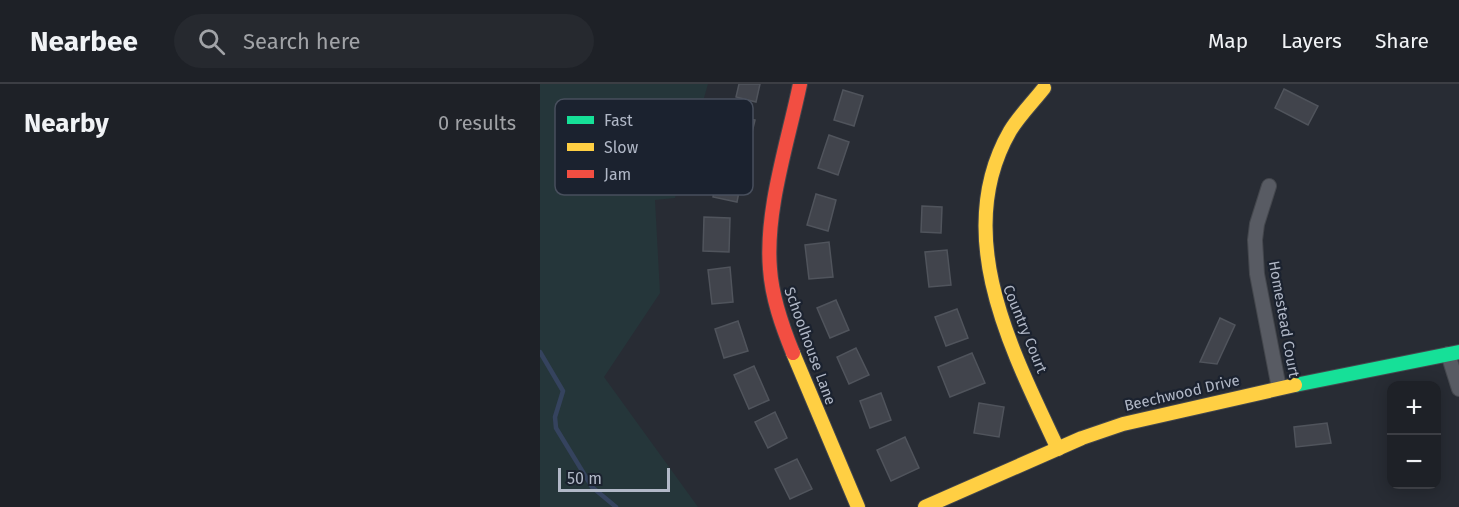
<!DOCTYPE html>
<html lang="en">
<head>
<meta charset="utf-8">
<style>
	:root { --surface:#1e2127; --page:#26292f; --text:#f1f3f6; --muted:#a1a3a7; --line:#3c3e44 }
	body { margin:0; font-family:"Fira Sans",sans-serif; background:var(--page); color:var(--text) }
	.controls { position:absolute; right:18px; bottom:18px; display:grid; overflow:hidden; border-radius:12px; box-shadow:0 3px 15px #0003 }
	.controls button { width:54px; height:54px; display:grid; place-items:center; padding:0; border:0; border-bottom:2px solid var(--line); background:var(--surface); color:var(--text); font:30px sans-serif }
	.scale { position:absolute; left:18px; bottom:15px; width:112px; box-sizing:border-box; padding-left:6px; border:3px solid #b1b8c7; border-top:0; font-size:16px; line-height:21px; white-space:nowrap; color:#b1b8c7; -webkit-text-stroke:4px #1b222f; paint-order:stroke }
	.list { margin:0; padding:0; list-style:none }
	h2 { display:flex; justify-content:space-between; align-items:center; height:78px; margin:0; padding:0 24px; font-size:26px }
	h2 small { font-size:20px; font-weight:400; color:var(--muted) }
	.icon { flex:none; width:33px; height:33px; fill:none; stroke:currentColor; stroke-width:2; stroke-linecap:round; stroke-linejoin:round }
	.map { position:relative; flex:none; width:919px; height:423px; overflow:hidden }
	header { display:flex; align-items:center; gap:36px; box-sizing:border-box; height:84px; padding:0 30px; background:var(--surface); border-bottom:2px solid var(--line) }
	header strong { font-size:28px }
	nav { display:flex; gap:33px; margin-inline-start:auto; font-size:21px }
	.search { width:420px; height:54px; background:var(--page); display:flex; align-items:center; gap:15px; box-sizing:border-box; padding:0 21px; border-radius:33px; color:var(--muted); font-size:22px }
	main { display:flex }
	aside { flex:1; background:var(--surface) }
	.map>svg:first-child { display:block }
	.green { fill:#25363a }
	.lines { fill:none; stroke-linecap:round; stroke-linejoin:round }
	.stream { stroke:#35435e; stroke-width:4.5 }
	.building { fill:#41444c; stroke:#50545c; stroke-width:1.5 }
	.street-casing { stroke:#44474d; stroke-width:16 }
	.fast-casing { stroke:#44474d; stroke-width:16 }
	.slow-casing { stroke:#44474d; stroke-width:16 }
	.jam-casing { stroke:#44474d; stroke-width:16 }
	.street { stroke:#585b63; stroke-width:14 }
	.fast { stroke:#16e098; stroke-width:14 }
	.slow { stroke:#ffcf43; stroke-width:14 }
	.jam { stroke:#f24e42; stroke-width:14 }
	.labels { text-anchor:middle; stroke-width:4.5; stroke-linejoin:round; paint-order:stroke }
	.street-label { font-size:15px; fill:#b1b8c7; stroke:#1b222f }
	.key { fill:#1b222f; stroke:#484f5d; stroke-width:1.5 }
	.key-label { font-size:16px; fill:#b1b8c7 }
</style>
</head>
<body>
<header>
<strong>Nearbee</strong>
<div class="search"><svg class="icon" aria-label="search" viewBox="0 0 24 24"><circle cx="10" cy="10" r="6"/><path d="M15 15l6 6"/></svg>Search here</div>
<nav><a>Map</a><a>Layers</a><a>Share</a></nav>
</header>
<main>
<aside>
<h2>Nearby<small>0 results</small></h2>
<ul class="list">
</ul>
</aside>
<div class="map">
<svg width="919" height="423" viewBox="0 0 919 423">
	<rect width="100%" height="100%" fill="#282c34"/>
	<!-- green -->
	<polygon class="green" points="0,0 168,0 135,114 115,116 120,209 64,293 158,423 0,423"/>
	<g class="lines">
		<!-- stream -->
		<polyline class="stream" points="0,268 23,307 15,333 16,344 52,403 76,423"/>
	</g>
	<!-- building -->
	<g class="building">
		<polygon points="199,0 220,0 216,18 196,13"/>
		<polygon points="744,5 778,22 768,41 735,24"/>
		<polygon points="303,6 323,12 314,42 294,36"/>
		<polygon points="190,30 215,36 207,69 182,63"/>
		<polygon points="289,51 309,58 298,91 278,84"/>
		<polygon points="179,82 203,87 197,118 173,113"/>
		<polygon points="276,110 296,116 288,147 267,141"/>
		<polygon points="382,122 402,123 401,149 381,148"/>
		<polygon points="164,133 190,134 189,168 163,167"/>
		<polygon points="289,158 293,193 269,195 265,161"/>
		<polygon points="407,166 411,201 389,203 385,168"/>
		<polygon points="190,183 193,218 172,220 168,186"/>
		<polygon points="296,216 309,246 290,254 277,224"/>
		<polygon points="417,225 428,254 406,262 395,233"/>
		<polygon points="680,234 695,241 677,280 660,278"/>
		<polygon points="198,237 208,267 184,274 175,245"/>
		<polygon points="316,264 329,291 309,300 297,273"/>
		<polygon points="432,269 445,299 410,313 398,283"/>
		<polygon points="214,282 229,316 209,325 194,291"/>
		<polygon points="341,309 351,336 330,344 320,317"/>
		<polygon points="439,319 464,323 459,353 434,349"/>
		<polygon points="235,328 247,354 228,364 215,338"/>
		<polygon points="787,339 791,359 756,363 754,343"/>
		<polygon points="365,353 379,384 351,397 337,366"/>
		<polygon points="257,375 272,405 250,415 235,385"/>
	</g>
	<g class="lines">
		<defs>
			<g id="street">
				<polyline points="729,102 717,140 715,156 717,190 739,304"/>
				<polyline points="908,270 919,305"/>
			</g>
			<polyline id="fast" points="755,301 919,268"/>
			<g id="slow">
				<path d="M504 4C493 18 479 32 470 47 410 151 473 269 518 365"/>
				<polyline points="253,269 318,423"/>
				<polyline points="385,423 542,354 583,340 755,301"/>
			</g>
			<path id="jam" d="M253 269C242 242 232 214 230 185 225 126 248 58 260 0"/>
		</defs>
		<!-- street casing -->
		<use href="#street" class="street-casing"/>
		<!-- fast casing -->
		<use href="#fast" class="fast-casing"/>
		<!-- slow casing -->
		<use href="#slow" class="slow-casing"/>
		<!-- jam casing -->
		<use href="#jam" class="jam-casing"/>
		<!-- street -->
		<use href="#street" class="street"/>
		<!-- fast -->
		<use href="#fast" class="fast"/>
		<!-- slow -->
		<use href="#slow" class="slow"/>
		<!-- jam -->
		<use href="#jam" class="jam"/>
	</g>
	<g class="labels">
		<!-- street labels -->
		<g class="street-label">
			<text transform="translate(744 235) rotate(80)" y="5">Homestead Court</text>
			<text transform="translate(485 245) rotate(68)" y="5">Country Court</text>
			<text transform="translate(270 262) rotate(70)" y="5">Schoolhouse Lane</text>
			<text transform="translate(642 309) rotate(-13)" y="5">Beechwood Drive</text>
		</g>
	</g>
	<!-- legend -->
	<rect x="15" y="15" width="198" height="96" rx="9" class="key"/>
	<rect x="27" y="32" width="27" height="8" fill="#16e098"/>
	<rect x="27" y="59" width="27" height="8" fill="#ffcf43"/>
	<rect x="27" y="86" width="27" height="8" fill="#f24e42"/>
	<g class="key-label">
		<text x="64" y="42">Fast</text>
		<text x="64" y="69">Slow</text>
		<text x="64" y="96">Jam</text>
	</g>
</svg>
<div class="controls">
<button>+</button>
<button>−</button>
</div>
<div class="scale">50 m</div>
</div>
</main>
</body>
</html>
